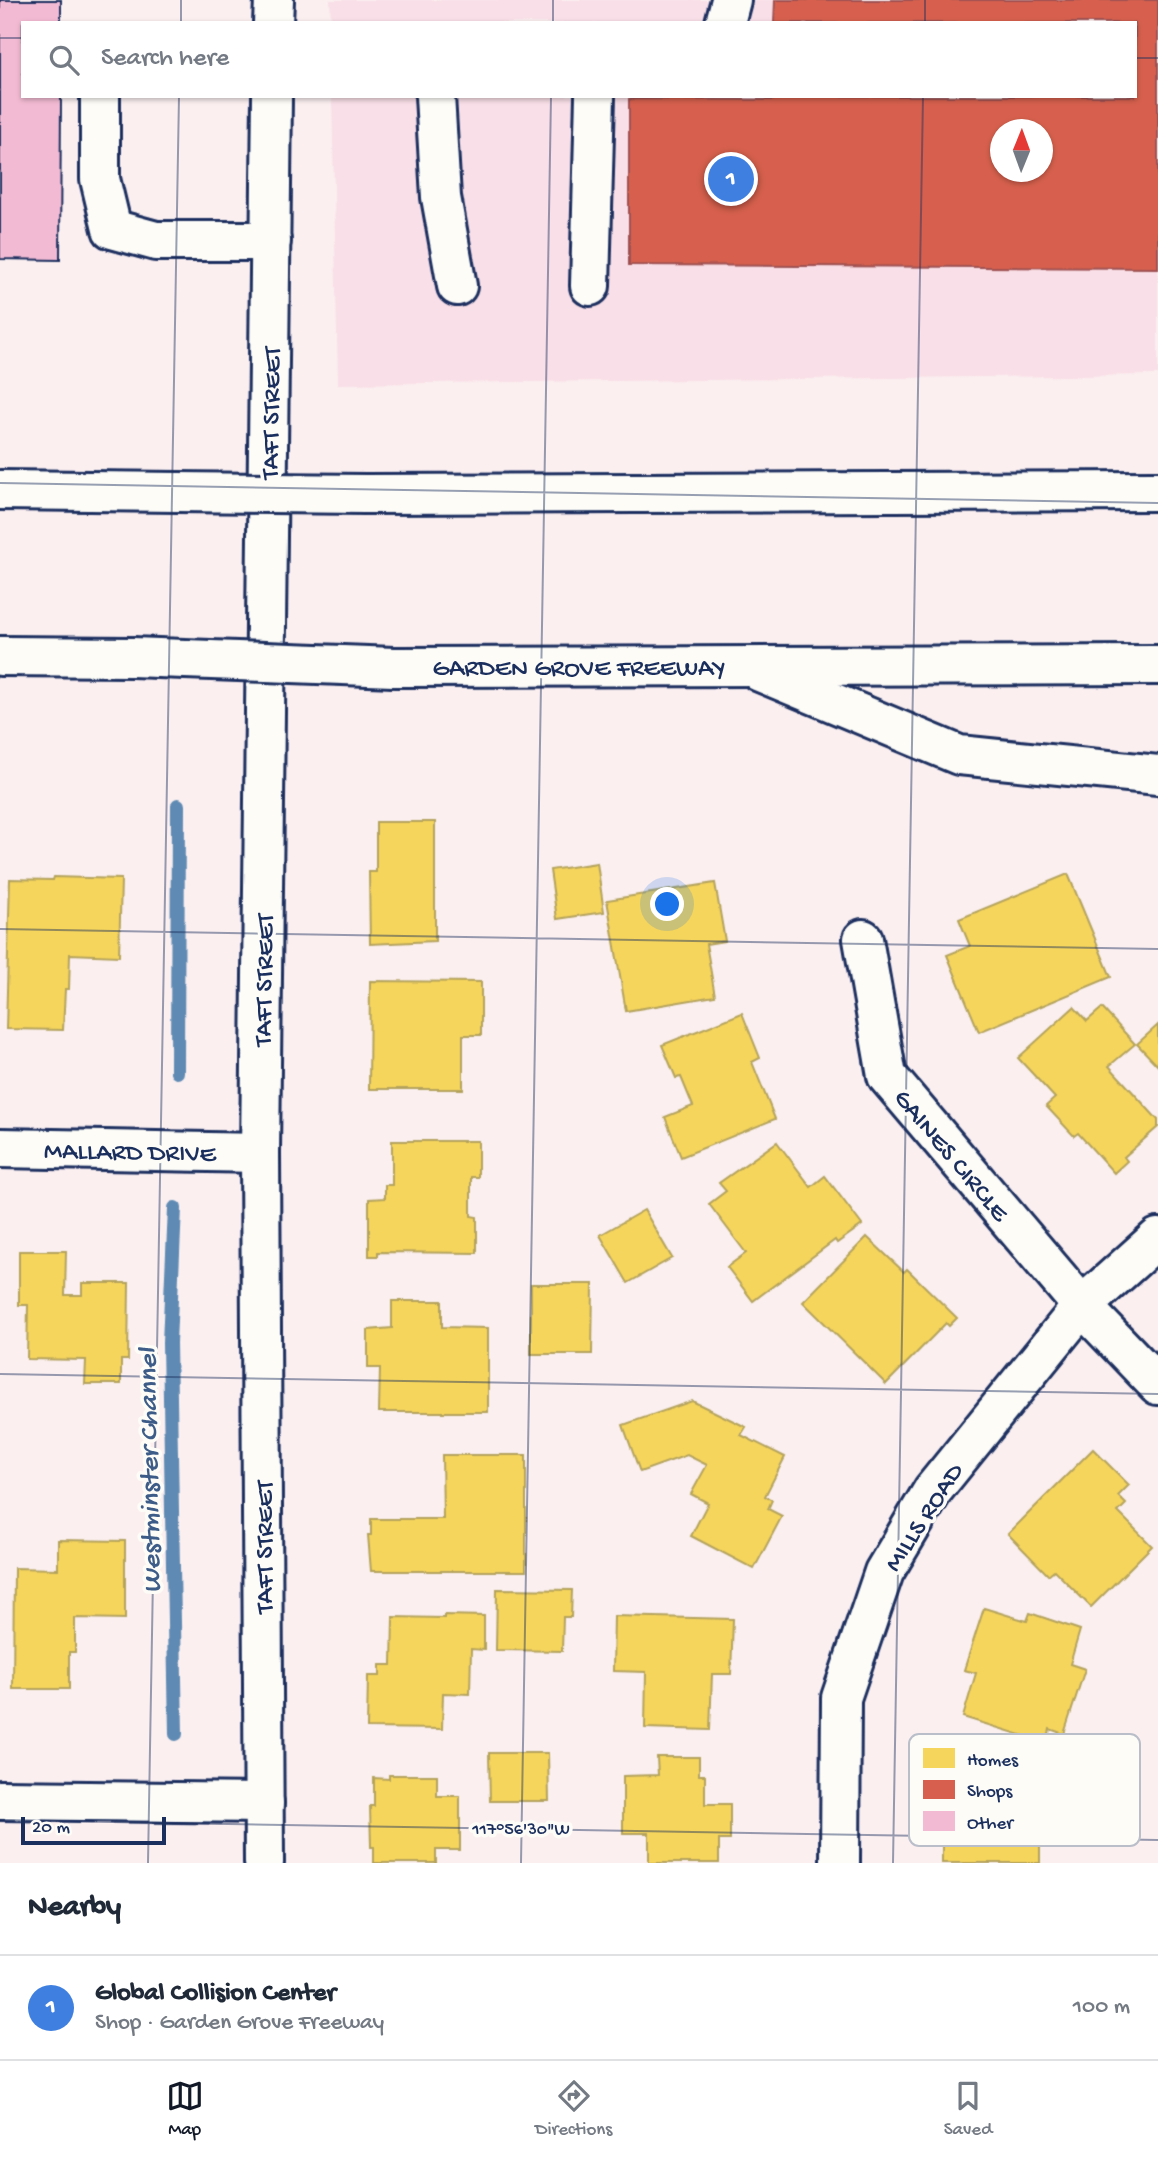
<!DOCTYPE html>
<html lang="en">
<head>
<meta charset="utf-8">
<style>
	:root { --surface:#fff; --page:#f6f6f7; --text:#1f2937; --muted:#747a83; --line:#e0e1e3; --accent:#111827 }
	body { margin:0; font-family:"Gochi Hand",sans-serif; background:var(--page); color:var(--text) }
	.compass { position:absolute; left:990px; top:119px; width:63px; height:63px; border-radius:50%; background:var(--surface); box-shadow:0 2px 5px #0004; rotate:1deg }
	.scale { position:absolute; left:21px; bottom:18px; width:145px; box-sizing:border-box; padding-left:7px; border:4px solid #1b2f5e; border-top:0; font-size:19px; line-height:24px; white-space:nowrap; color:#1b2f5e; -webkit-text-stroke:5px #fdfcf7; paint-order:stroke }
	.you { position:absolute; left:668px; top:905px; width:24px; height:24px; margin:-18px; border:5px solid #fff; border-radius:50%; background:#1a73e8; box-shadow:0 0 0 10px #1a73e833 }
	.badge { display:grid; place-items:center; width:46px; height:46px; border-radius:50%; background:var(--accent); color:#fff; font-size:23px; font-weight:700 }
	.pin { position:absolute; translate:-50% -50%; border:4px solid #fff; box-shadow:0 2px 7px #0006 }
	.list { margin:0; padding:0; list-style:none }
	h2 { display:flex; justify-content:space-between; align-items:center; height:91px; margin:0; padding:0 28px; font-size:30px }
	h2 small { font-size:23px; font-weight:400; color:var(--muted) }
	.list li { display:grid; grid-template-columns:46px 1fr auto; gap:21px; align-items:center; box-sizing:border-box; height:105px; padding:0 28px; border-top:2px solid var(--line) }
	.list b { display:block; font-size:26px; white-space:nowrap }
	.list p { margin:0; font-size:23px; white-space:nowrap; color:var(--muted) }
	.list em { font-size:23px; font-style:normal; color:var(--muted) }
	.icon { flex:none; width:38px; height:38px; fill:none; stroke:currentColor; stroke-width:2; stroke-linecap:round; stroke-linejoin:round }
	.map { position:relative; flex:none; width:1158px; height:1863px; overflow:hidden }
	.search { position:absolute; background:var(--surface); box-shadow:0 2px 5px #0004; left:21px; right:21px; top:21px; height:77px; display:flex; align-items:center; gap:18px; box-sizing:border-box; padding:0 24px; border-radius:0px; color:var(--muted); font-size:26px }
	.sheet { height:196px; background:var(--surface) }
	nav { display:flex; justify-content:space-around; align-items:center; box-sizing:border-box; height:98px; border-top:2px solid var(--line); background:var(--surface); font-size:19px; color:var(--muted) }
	nav a { display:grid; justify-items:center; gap:4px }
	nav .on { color:var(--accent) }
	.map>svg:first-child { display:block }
	.built { fill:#f9dfe7; fill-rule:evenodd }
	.homes { fill:#f6d55c; stroke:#b4a35d; stroke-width:2 }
	.shops { fill:#d6604d; stroke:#9e5152; stroke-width:2; fill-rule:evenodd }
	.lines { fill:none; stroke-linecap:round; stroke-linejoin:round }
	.stream { stroke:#5e8ab3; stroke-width:14 }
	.building { fill:#f3bbd3; stroke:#1b2f5e; stroke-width:2 }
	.minor-casing { stroke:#1b2f5e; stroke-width:44 }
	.highway-casing { stroke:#1b2f5e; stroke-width:44 }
	.minor { stroke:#fdfcf7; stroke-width:38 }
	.highway { stroke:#fdfcf7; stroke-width:38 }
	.highway-bridge-casing { stroke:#1b2f5e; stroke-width:44; stroke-linecap:butt }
	.highway-bridge { stroke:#fdfcf7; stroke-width:38 }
	.ticks { fill:none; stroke:#1b2f5e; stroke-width:2; stroke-opacity:0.45 }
	.labels { text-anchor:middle; stroke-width:7; stroke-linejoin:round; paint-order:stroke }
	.street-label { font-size:26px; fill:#1b2f5e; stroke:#fdfcf7 }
	.water-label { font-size:28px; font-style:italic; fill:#3d5c88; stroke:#fdfcf7 }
	.key { fill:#fdfcf7; stroke:#b9bec9; stroke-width:2 }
	.key-label { font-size:19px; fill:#1b2f5e }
	.ticks-label { font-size:18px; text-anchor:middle; fill:#1b2f5e; stroke:#fdfcf7; stroke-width:7; stroke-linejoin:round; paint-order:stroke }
</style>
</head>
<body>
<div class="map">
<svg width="1158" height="1863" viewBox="0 0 1158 1863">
	<rect width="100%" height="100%" fill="#fbeff0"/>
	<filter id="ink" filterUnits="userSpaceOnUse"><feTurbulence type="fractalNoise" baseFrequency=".0143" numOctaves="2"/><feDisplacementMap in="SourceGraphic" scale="14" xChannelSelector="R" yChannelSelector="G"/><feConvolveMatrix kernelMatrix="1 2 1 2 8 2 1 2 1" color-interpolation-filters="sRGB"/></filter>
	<g filter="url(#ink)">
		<!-- built -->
		<path class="built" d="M330 0H1158V375L338 384 332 96H1135V23H331ZM1000 130H1042V172H1000Z"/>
		<!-- homes -->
		<g class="homes">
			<polygon points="376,822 435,822 435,941 370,944 369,872 376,872"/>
			<polygon points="597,863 604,912 557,919 550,870"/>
			<polygon points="1068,874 1111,977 979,1032 947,955 970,946 959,919"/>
			<polygon points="54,877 121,879 119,956 70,954 69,989 65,989 63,1030 6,1029 10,879 53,880"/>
			<polygon points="715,883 725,941 706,944 715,996 626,1011 607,900"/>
			<polygon points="370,981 481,982 481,1035 463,1035 463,1089 369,1089"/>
			<polygon points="1074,1007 1087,1021 1102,1008 1135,1044 1109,1066 1158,1120 1158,1127 1124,1157 1127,1161 1114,1173 1078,1133 1074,1136 1046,1106 1055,1098 1018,1058"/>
			<polygon points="742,1013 760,1058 752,1062 775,1119 681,1157 665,1117 693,1106 681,1077 676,1078 662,1045"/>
			<polygon points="1158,1025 1158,1066 1137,1044"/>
			<polygon points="392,1141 478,1141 478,1177 471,1177 471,1216 477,1217 477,1253 378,1252 378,1256 369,1256 369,1199 385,1198 385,1185 392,1185"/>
			<polygon points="777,1142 811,1187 825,1176 862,1225 837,1243 835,1240 753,1301 727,1267 746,1253 709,1204 726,1191 719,1183"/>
			<polygon points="644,1210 672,1258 628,1283 600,1235"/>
			<polygon points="867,1237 904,1272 907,1269 957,1318 949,1326 946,1323 886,1384 803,1302"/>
			<polygon points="19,1251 66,1251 65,1295 82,1295 82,1283 129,1283 128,1360 121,1360 121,1384 85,1384 86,1360 27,1359 28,1305 19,1305"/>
			<polygon points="531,1284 593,1284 592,1354 531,1354"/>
			<polygon points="392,1301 442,1301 442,1327 488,1328 488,1412 379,1412 380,1368 368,1368 368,1330 392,1328"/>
			<polygon points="692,1401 746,1427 741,1435 785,1457 765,1496 772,1500 768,1509 782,1516 754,1569 691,1536 708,1503 691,1494 707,1465 687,1455 640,1472 623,1425"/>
			<polygon points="1093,1449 1129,1485 1118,1496 1126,1504 1118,1512 1152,1546 1091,1607 1054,1570 1048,1575 1008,1534"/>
			<polygon points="442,1455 526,1455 526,1571 371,1571 368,1535 371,1535 371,1519 443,1519"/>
			<polygon points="58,1540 125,1541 125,1619 75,1618 75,1652 69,1652 69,1689 13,1689 14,1568 58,1569"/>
			<polygon points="497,1589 572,1590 571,1617 563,1617 562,1651 496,1650"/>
			<polygon points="984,1608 1027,1621 1030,1613 1080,1630 1070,1664 1085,1669 1064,1734 1050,1729 1047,1743 963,1717 976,1673 964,1670"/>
			<polygon points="444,1615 484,1616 484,1650 471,1649 470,1694 443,1693 442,1729 367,1728 368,1676 380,1676 380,1665 392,1665 393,1617 444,1618"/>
			<polygon points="614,1616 733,1619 731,1674 712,1674 710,1730 645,1728 646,1672 613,1671"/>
			<polygon points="489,1753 548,1753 549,1801 490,1801"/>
			<polygon points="657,1757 699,1757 699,1775 705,1775 705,1804 730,1804 730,1840 719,1840 719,1863 649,1863 649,1833 623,1833 623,1776 658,1775"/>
			<polygon points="389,1775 437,1775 437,1796 460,1796 460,1850 436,1850 436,1863 374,1863 374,1847 371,1847 370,1806 374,1806 374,1778 389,1779"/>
			<polygon points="959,1789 1018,1790 1017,1814 1040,1813 1040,1863 942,1863 942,1844 959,1844"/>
		</g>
		<!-- shops -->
		<path class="shops" d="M775 0H1158V268L629 265V99L773 100V96H1135V23H774ZM1000 130H1042V172H1000Z"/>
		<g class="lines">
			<!-- stream -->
			<g class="stream">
				<polyline points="177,1072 178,805"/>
				<polyline points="175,1208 169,1343 176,1734"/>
			</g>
		</g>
		<!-- building -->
		<polygon class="building" points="0,0 61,0 61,23 23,23 23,96 61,96 60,260 0,259"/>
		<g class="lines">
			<defs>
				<g id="minor">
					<polyline points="273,23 274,0"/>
					<polyline points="725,23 731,0"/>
					<polyline points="100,96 100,179 112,229 156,241 271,241"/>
					<polyline points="435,96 441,197 457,286"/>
					<polyline points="590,286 595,96"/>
					<polyline points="863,939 887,1076 1082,1306 1158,1385"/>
					<polyline points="0,1148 260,1153"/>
					<polyline points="0,1800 264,1803"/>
					<polyline points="264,1863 260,1153 272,96"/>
					<polyline points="840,1863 841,1698 884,1572 933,1490 1082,1306 1158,1238"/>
				</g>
				<g id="highway">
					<polyline points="0,490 178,492"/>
					<polyline points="365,494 1158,491"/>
					<polyline points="0,656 132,657"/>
					<polyline points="394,667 1158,665"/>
					<polyline points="760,672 959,755 1158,775"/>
				</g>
			</defs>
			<!-- minor casing -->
			<use href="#minor" class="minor-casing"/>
			<!-- highway casing -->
			<use href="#highway" class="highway-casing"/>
			<!-- minor -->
			<use href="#minor" class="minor"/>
			<!-- highway -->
			<use href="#highway" class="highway"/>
			<defs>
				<g id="highway-bridge">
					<polyline points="178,492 365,494"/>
					<polyline points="132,657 394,667"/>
				</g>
			</defs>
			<!-- highway-bridge casing -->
			<use href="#highway-bridge" class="highway-bridge-casing"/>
			<!-- highway-bridge -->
			<use href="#highway-bridge" class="highway-bridge"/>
		</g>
	</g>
	<!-- ticks -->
	<path class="ticks" d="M181 23V0M553 23V0M925 23V0M0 38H23M1135 58H1158M0 483 1158 503M0 929 1158 949M0 1374 1158 1394M0 1820 1158 1840M148 1863 179 96M521 1863 551 96M893 1863 923 96"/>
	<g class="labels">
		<!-- street labels -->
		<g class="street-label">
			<text transform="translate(269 413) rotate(-89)" y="9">TAFT STREET</text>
			<text x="579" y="675">GARDEN GROVE FREEWAY</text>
			<text transform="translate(262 980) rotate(-89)" y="9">TAFT STREET</text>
			<text transform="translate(130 1150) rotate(1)" y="9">MALLARD DRIVE</text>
			<text transform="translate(953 1154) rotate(50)" y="9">GAINES CIRCLE</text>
			<text transform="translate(922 1516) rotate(-57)" y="9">MILLS ROAD</text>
			<text transform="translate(263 1547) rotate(-90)" y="9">TAFT STREET</text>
		</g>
		<!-- water labels -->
		<g class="water-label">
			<text transform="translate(147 1471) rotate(-91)" y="10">Westminster Channel</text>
		</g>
	</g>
	<!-- legend -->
	<rect x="909" y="1734" width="231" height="112" rx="10" class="key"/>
	<rect x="923" y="1748" width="32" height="20" fill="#f6d55c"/>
	<rect x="923" y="1780" width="32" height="19" fill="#d6604d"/>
	<rect x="923" y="1811" width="32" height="20" fill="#f3bbd3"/>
	<g class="key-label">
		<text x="967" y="1765">Homes</text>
		<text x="967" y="1796">Shops</text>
		<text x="967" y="1828">Other</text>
	</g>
	<g class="ticks-label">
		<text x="521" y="1834">117°56'30"W</text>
	</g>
</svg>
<svg class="compass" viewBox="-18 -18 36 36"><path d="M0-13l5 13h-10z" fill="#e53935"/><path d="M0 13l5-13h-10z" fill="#747a83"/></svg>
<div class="scale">20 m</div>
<div class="you"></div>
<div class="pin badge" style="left:731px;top:179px;background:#3f7fe0">1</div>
<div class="search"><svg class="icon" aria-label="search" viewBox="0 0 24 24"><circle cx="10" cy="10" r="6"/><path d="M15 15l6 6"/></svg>Search here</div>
</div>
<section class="sheet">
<h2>Nearby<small></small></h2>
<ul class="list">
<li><span class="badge" style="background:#3f7fe0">1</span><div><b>Global Collision Center</b><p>Shop · Garden Grove Freeway</p></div><em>100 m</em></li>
</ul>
</section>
<nav>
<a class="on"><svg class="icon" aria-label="map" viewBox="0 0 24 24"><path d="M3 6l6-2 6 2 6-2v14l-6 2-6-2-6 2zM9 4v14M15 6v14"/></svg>Map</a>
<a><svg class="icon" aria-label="directions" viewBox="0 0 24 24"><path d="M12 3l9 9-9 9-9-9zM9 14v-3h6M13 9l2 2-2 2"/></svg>Directions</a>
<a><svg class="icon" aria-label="saved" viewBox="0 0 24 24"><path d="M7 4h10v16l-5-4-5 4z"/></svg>Saved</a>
</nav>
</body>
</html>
